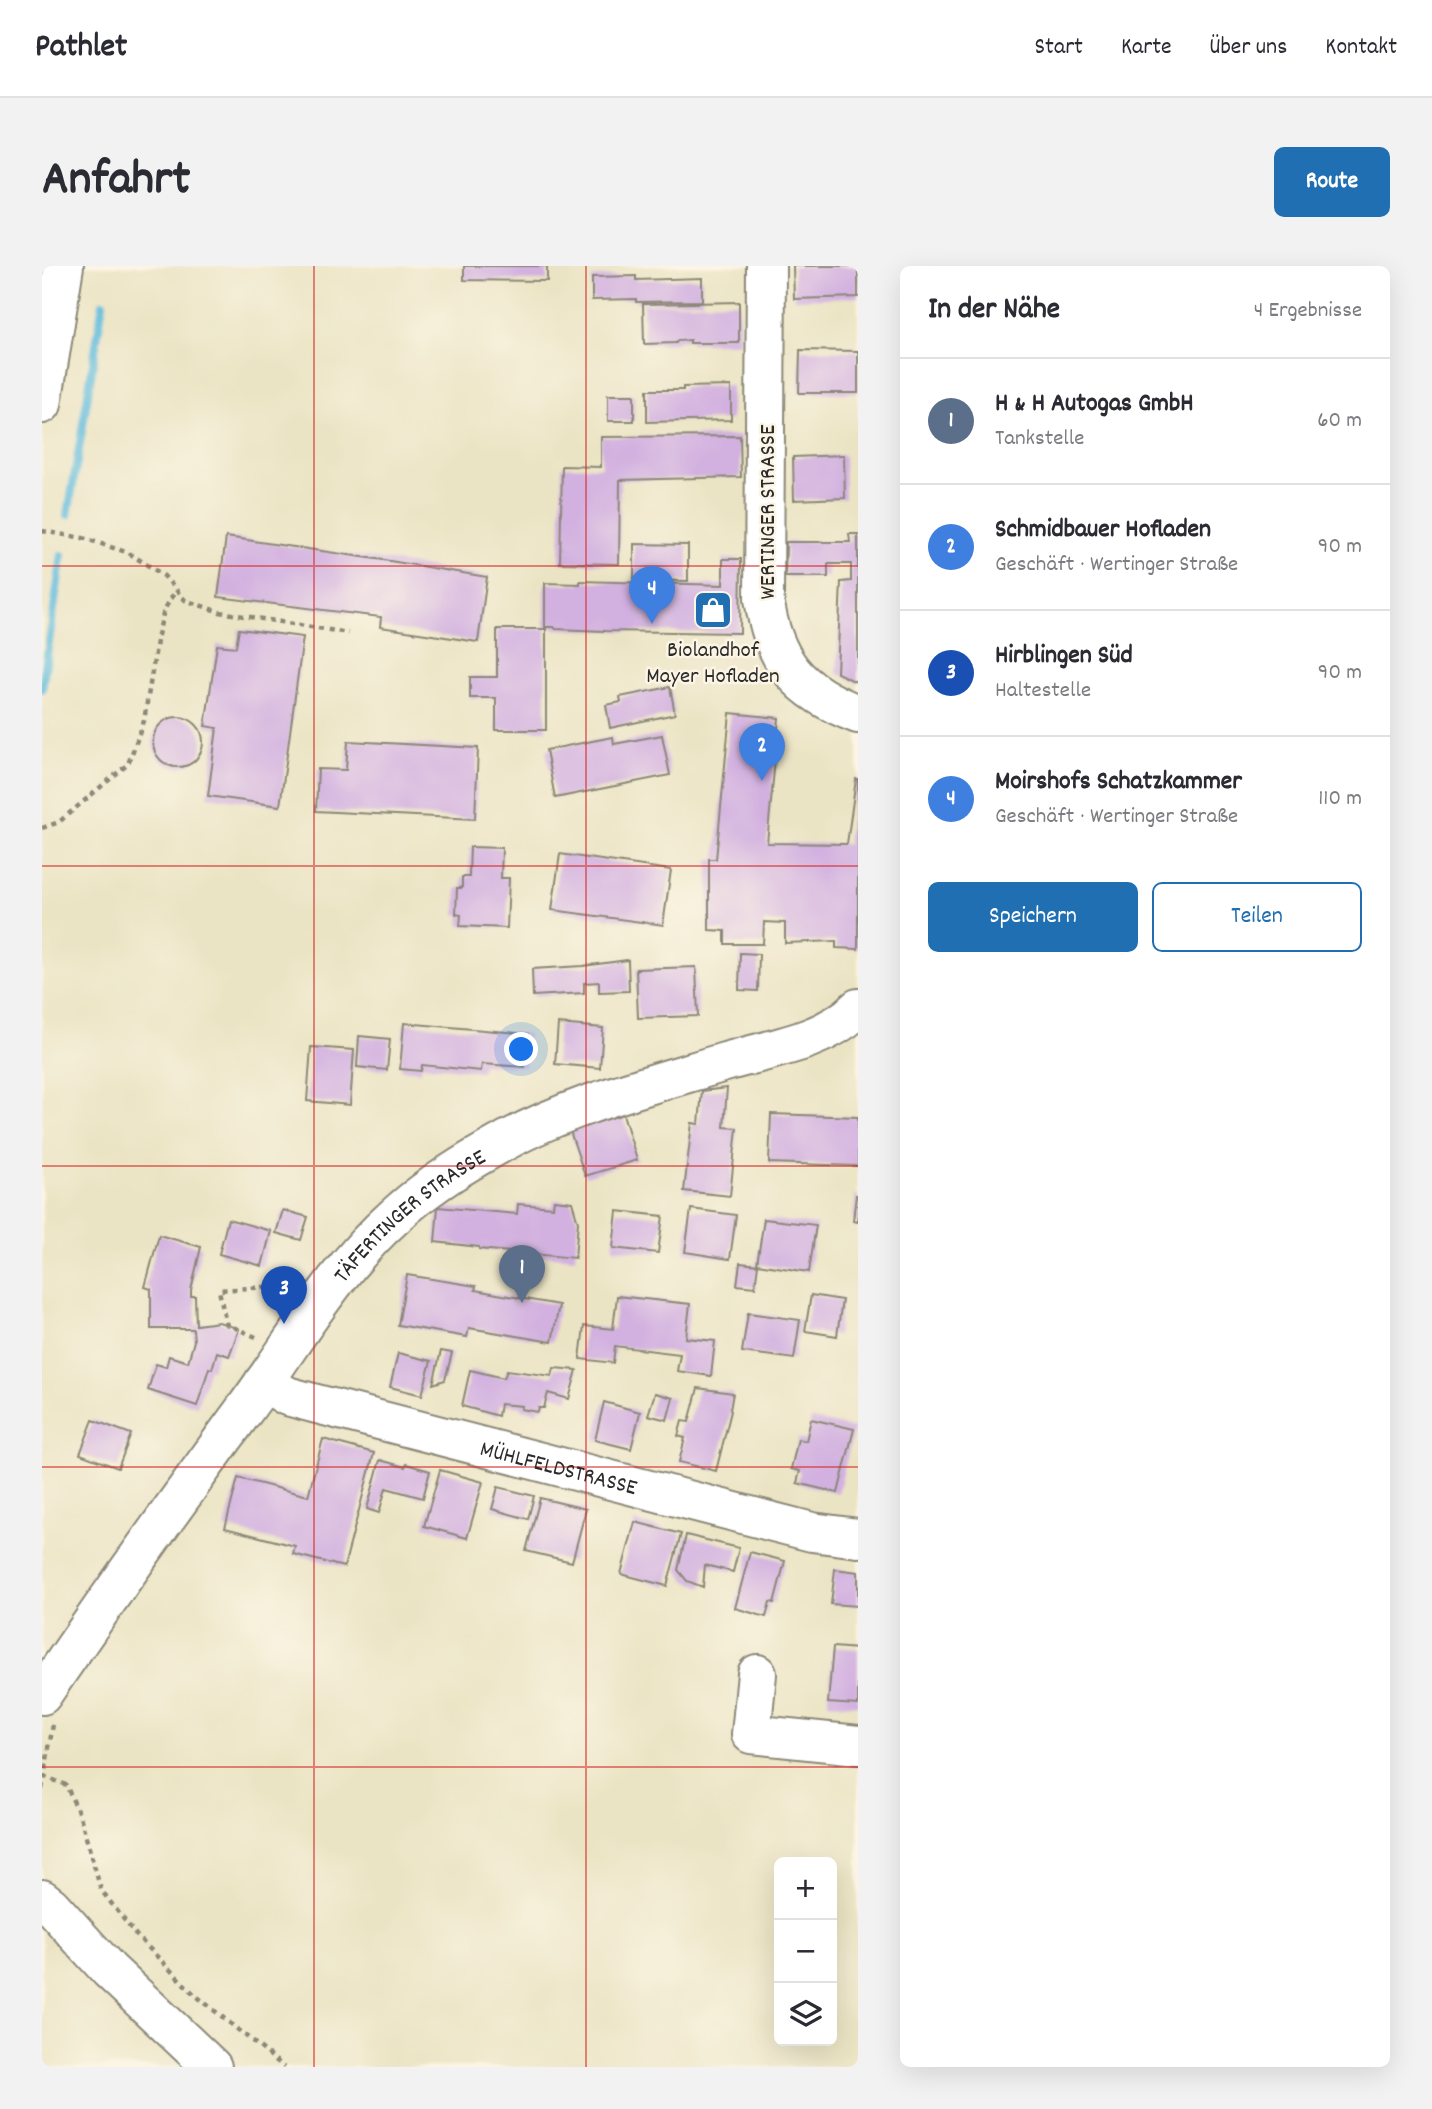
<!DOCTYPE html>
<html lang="de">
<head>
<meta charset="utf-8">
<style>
	:root { --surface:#fff; --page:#f2f2f3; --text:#2b2b33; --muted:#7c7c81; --line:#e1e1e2; --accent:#1f6fb2 }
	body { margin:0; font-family:Dekko,sans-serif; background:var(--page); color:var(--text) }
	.controls { position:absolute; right:21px; bottom:21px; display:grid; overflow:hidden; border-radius:10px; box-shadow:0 7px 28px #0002 }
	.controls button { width:63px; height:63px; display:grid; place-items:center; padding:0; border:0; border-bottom:2px solid var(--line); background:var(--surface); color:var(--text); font:35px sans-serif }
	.you { position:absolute; left:480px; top:784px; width:24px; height:24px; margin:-18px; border:5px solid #fff; border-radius:50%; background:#1a73e8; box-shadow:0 0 0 10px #1a73e833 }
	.badge { display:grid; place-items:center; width:46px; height:46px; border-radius:50%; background:var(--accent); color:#fff; font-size:23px; font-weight:700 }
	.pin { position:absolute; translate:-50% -58px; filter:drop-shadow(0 2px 4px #0008) }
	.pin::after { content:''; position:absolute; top:37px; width:24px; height:21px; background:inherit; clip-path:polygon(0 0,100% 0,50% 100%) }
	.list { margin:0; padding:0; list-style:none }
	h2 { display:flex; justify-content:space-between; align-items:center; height:91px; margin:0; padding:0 28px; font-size:30px }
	h2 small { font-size:23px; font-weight:400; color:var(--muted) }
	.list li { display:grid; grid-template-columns:46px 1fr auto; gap:21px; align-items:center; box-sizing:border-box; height:126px; padding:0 28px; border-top:2px solid var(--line) }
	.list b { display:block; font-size:26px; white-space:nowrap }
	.list p { margin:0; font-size:23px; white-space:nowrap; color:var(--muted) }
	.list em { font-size:23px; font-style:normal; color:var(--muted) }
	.actions { display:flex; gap:14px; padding:21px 28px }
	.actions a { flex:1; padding:16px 0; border:2px solid var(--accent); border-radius:10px; text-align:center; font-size:24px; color:var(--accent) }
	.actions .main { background:var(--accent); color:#fff }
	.icon { flex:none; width:38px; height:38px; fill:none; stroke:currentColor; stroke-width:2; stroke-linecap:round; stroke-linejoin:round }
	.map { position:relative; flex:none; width:816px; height:1801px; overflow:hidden; border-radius:10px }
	header { display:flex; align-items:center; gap:42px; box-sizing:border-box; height:98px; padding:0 35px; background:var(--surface); border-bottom:2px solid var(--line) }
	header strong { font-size:33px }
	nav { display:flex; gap:38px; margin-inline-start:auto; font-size:24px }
	.intro { display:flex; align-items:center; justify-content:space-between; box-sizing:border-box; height:168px; padding:0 42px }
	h1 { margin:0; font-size:49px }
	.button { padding:18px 32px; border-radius:10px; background:var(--accent); color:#fff; font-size:24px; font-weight:700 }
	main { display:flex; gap:42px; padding:0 42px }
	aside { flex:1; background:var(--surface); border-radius:10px; box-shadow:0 7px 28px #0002 }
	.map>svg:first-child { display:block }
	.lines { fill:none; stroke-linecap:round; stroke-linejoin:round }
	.stream { stroke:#5ebcdc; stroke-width:8 }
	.building { fill:#d2b0e0 }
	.minor-casing { stroke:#8b8878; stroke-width:42 }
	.major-casing { stroke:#8b8878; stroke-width:42 }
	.path { stroke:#8b8878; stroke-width:4.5; stroke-dasharray:5 5; stroke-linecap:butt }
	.minor { stroke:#fff; stroke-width:38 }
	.major { stroke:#fff; stroke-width:38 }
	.grid { fill:none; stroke:#d62828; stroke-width:2; stroke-opacity:0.55 }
	.labels { text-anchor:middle; stroke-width:5; stroke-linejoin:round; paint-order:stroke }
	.street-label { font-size:23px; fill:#2b2b2b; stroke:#fcf5e5 }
	.poi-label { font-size:23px; fill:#2b2b2b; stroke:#fcf5e5 }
</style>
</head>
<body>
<header>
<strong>Pathlet</strong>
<nav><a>Start</a><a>Karte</a><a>Über uns</a><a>Kontakt</a></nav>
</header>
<div class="intro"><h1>Anfahrt</h1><a class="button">Route</a></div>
<main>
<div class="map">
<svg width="816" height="1801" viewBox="0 0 816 1801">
	<rect width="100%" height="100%" fill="#fcf5e5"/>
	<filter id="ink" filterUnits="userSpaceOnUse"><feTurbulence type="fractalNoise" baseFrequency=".0143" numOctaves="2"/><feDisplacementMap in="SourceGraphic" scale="14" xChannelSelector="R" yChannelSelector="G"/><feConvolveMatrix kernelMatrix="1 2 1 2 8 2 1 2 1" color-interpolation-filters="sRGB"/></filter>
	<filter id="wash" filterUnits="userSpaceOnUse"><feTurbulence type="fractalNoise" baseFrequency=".00686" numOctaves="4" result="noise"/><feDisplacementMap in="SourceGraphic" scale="28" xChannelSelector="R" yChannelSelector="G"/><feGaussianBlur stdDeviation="1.57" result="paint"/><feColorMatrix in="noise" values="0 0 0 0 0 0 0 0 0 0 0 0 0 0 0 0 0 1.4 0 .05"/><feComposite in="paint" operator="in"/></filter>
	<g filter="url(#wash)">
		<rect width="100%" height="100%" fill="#ebe4c4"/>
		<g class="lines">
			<!-- stream -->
			<g class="stream">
				<polyline points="26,249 61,37"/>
				<polyline points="0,423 20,289"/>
			</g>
		</g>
		<g id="blocks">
			<!-- building -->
			<g class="building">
				<polygon points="422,0 505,0 505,15 422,14"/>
				<polygon points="751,0 816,0 816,31 752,33"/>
				<polygon points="594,10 594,14 660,12 660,35 594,36 594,33 550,34 550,11"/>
				<polygon points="697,36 697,77 648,77 648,74 635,75 634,77 602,78 601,38"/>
				<polygon points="758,84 816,85 816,127 757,127"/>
				<polygon points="689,120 689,154 605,156 605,124 641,124 641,121"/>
				<rect x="566" y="129" width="26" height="26"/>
				<polygon points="698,170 699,211 578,214 577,298 518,297 520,200 559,201 559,171"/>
				<polygon points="802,189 803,232 752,234 751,191"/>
				<polygon points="807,268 816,268 816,417 795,407 799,316 809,315 809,298 786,298 786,311 743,311 744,276 808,276"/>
				<polygon points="184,271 348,295 445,311 436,376 338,361 339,351 176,331"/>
				<polygon points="592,278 646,279 646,315 592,314"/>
				<polygon points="681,293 699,293 698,367 563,365 514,363 512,361 503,361 503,317 538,318 538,315 681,319"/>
				<polygon points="197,363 261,371 238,540 166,530 175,462 163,460 175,379 194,381"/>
				<polygon points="455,363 504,363 504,464 454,464 454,432 428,432 428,411 455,411"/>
				<polygon points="628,421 633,448 568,462 564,439 579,436 578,431"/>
				<polygon points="688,447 737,452 725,577 805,578 814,513 816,513 816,683 794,682 794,675 743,677 743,657 722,656 721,678 683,678 683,665 667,664 667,593 674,593"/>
				<circle cx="136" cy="476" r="25"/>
				<polygon points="620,469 628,509 513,532 504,484 571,471 572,478"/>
				<polygon points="306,475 436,482 433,553 274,545 276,503 304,504"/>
				<polygon points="428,581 460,582 459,612 467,612 465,662 418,660 419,649 414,648 415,622 420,622 420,611 427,611"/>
				<polygon points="518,588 629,604 621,659 510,644"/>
				<polygon points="698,687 717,688 716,725 697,724"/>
				<polygon points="586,694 587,725 557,726 557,716 542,717 542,727 491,730 490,703 541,700"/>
				<polygon points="654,701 656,750 596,752 594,703"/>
				<polygon points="362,757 486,768 483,801 440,798 439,805 380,799 379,805 358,803"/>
				<polygon points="516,758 561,762 558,802 513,798"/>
				<polygon points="317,770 348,773 345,804 315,801"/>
				<polygon points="269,781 312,784 308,839 265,835"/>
				<polygon points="685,822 682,861 695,862 688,930 642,925 650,857 657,858 660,825"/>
				<polygon points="581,848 595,894 543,910 528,865"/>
				<polygon points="729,848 816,851 816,900 727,897"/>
				<polygon points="814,929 816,929 816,956 811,955"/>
				<polygon points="512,934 530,936 536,956 533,992 437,983 437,981 393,976 396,941 475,948 476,938 511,941"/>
				<polygon points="649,943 694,949 688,993 643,986"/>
				<polygon points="241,944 266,951 259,974 234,967"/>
				<polygon points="575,945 621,950 616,987 571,982"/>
				<polygon points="186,953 229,965 220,1000 177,988"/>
				<polygon points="722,953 774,959 767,1006 715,998"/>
				<polygon points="117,969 159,981 149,1024 149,1030 153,1030 154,1059 177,1056 197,1063 187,1090 175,1086 170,1103 167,1102 155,1140 106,1124 114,1098 124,1101 127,1090 146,1096 152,1075 151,1063 109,1063 109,1023 103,1021"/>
				<polygon points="698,997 716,999 713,1021 695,1019"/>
				<polygon points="365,1009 434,1020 433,1024 517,1039 510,1076 427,1062 425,1071 356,1059"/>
				<polygon points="769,1029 800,1034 795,1070 763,1065"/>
				<polygon points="575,1030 648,1038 644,1072 673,1075 669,1110 635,1105 638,1088 573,1080 571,1097 538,1093 542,1060 571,1063"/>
				<polygon points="706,1047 758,1054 752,1093 700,1086"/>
				<polygon points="399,1085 410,1087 403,1114 391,1118"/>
				<polygon points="356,1087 389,1095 380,1129 348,1121"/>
				<polygon points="512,1102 535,1104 527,1133 506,1127 502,1142 497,1142 496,1146 479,1143 480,1140 458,1138 456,1150 420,1140 428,1104 462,1112 465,1104 510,1110"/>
				<polygon points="656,1122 691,1127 688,1144 689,1145 674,1205 637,1196 643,1172 636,1170 640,1155 647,1156"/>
				<polygon points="613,1127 631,1132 625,1154 606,1149"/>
				<polygon points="562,1136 598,1146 589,1183 553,1174"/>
				<polygon points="769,1153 812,1163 796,1227 755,1217 758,1205 749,1203 756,1173 764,1175"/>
				<polygon points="51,1154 89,1168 76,1202 38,1188"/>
				<polygon points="281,1173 332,1187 302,1301 251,1288 253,1280 183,1262 196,1212 266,1230"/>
				<polygon points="338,1194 363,1201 364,1198 388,1205 381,1232 344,1222 337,1247 325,1243"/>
				<polygon points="398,1204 441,1216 425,1272 382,1260"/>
				<polygon points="456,1221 492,1230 486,1253 450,1243"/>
				<polygon points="498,1232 544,1243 530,1296 484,1285"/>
				<polygon points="593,1256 639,1268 625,1320 579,1308"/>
				<polygon points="644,1269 697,1282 691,1306 663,1299 661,1321 645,1315 636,1304"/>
				<polygon points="708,1286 743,1295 732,1337 728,1336 724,1351 693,1342"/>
				<polygon points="793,1303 816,1306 816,1340 789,1338"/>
				<polygon points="791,1381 816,1383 816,1439 786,1437"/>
			</g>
		</g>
	</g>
	<g filter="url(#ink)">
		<use href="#blocks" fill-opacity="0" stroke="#8b8878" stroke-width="2"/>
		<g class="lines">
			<defs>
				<g id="minor">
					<path d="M724 0 722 332C731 396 757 426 816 448"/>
					<path id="s1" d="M222 1116 245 1130 271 1137 770 1266 816 1272"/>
					<polyline points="715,1408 709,1468 816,1479"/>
					<path id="s2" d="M0 1429C66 1332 134 1237 203 1143 251 1078 292 1004 353 950 382 923 415 902 449 883 520 841 604 820 683 796 727 783 783 776 816 742"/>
				</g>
				<g id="major">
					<polyline points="0,138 22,0"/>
					<polyline points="0,1633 9,1640 67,1704 170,1801"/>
				</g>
			</defs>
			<!-- minor casing -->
			<use href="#minor" class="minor-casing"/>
			<!-- major casing -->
			<use href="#major" class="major-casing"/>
			<!-- path -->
			<g class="path">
				<polyline points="0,265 41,272 87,287 122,310 143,334 178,346 306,367"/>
				<polyline points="0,562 17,556 86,498 102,455 116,369 122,344 134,324"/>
				<polyline points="214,1071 184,1058 177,1024 225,1021"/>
				<polyline points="1,1510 24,1519 38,1550 59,1624 94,1669 152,1728 242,1801"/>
				<polyline points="0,1523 11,1458"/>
			</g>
			<!-- minor -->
			<use href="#minor" class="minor"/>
			<!-- major -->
			<use href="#major" class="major"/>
		</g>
	</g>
	<!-- grid -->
	<path class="grid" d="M272 0V1801M544 0V1801M0 300H816M0 600H816M0 900H816M0 1201H816M0 1501H816"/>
	<!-- icons -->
	<defs>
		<symbol id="shop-square" viewBox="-11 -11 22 22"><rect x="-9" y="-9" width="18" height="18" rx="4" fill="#1f6fb2" stroke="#fcf5e5"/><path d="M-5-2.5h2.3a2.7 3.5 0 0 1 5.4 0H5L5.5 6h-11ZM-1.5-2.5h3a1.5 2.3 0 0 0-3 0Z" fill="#fff"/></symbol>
	</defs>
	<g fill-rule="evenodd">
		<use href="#shop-square" x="649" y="322" width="44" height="44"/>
	</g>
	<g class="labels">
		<!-- street labels -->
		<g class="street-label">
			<text transform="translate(724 246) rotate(-90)" y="8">WERTINGER STRASSE</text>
			<text dy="8" stroke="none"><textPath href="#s2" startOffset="607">TÄFERTINGER STRASSE</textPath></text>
			<text dy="8" stroke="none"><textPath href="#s1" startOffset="308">MÜHLFELDSTRASSE</textPath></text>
		</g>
		<!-- poi labels -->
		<g class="poi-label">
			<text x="671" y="390">Biolandhof<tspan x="671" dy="26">Mayer Hofladen</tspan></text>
		</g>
	</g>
</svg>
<div class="controls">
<button>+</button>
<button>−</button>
<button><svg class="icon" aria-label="layers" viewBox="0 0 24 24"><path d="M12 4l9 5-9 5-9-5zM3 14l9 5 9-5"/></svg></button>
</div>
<div class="you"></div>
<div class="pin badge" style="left:480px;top:1037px;background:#5c6f8a">1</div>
<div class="pin badge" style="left:720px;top:515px;background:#3f7fe0">2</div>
<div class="pin badge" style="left:242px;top:1058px;background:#1a4fb4">3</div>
<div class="pin badge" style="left:610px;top:358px;background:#3f7fe0">4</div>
</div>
<aside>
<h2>In der Nähe<small>4 Ergebnisse</small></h2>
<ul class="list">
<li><span class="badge" style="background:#5c6f8a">1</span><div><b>H &amp; H Autogas GmbH</b><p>Tankstelle</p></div><em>60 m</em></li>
<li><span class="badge" style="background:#3f7fe0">2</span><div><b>Schmidbauer Hofladen</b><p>Geschäft · Wertinger Straße</p></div><em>90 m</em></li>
<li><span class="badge" style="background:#1a4fb4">3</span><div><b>Hirblingen Süd</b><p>Haltestelle</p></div><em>90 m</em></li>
<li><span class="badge" style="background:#3f7fe0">4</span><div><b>Moirshofs Schatzkammer</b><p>Geschäft · Wertinger Straße</p></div><em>110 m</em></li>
</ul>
<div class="actions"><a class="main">Speichern</a><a>Teilen</a></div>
</aside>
</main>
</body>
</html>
